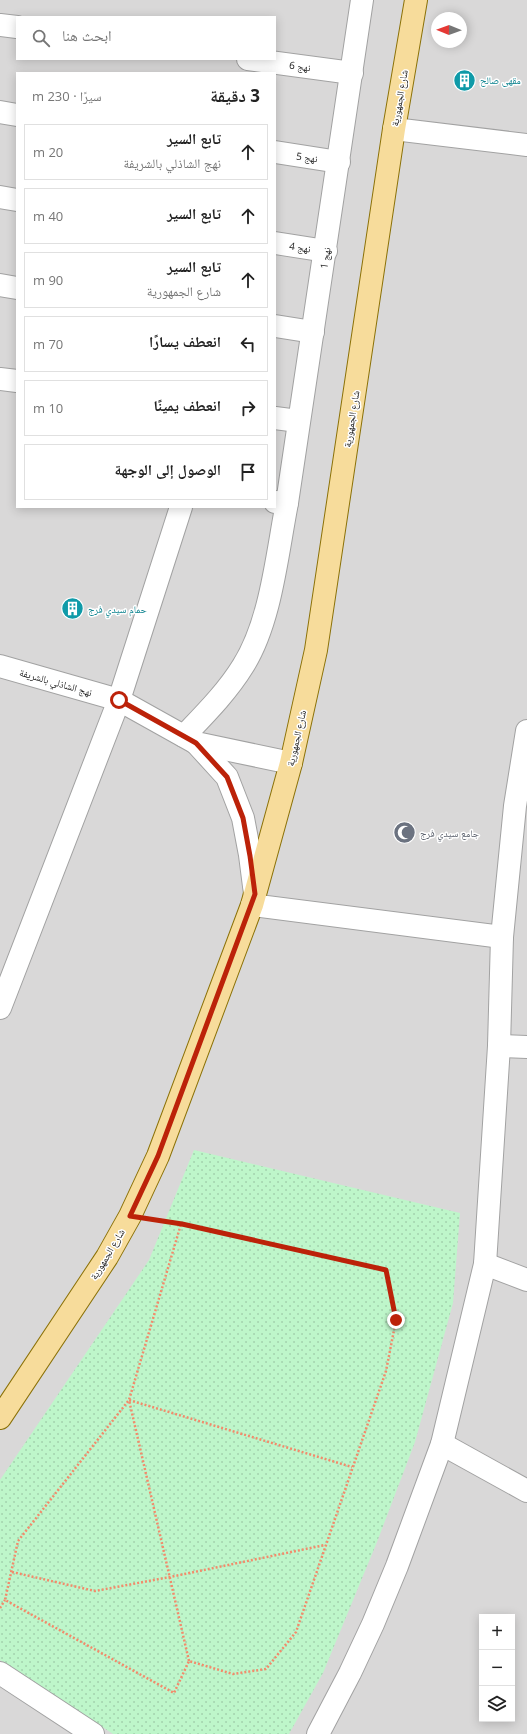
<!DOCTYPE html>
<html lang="ar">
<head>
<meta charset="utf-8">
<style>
	:root { --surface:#fff; --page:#f2f2f2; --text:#222; --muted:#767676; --line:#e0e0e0 }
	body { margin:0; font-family:"Open Sans","Noto Naskh Arabic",sans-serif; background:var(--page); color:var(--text); direction:rtl }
	.controls { position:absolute; right:12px; bottom:12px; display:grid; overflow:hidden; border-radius:0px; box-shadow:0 2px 10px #0003 }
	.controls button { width:36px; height:36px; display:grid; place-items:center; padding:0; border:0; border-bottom:1px solid var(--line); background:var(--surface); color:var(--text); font:20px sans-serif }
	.compass { position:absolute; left:431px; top:12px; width:36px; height:36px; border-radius:50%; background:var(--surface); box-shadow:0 2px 10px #0003; rotate:271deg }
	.stop { position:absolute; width:12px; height:12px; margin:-9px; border:3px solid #bc2209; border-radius:50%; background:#fff }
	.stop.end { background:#bc2209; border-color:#fff; box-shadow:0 1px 4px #0008 }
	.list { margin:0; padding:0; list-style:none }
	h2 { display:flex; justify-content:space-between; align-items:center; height:52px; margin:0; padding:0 16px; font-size:17px }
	h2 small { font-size:13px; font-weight:400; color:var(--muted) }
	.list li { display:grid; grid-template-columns:26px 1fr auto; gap:12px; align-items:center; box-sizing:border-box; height:56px; margin:0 8px 8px; padding:0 8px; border:1px solid var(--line); border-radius:0px }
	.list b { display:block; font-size:15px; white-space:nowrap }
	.list p { margin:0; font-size:13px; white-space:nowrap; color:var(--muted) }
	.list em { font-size:13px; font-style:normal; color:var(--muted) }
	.icon { flex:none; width:22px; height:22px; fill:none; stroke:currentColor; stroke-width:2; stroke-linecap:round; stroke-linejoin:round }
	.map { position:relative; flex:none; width:527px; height:1734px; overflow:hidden; direction:ltr }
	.search { position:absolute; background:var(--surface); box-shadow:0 2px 10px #0003; left:16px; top:16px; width:260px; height:44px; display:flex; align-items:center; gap:10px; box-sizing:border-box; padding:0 14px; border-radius:0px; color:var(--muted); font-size:15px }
	.panel { position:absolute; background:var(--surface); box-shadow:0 2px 10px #0003; left:16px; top:72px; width:260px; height:436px; border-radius:0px; direction:rtl }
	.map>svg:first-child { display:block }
	.residential { fill:#d9d8d8; fill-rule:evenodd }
	.park { fill:url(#park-dots) }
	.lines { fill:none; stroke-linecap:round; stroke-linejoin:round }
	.minor-casing { stroke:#a2a2a2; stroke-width:24 }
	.major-casing { stroke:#8b7107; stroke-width:24 }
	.path { stroke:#f28b6b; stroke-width:2.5; stroke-dasharray:2 2; stroke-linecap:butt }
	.minor { stroke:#fff; stroke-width:22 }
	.major { stroke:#f7dc9b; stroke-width:22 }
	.route { stroke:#bc2209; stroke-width:5 }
	.labels { text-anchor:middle; stroke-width:3; stroke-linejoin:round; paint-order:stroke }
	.street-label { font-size:10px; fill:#1b1b1b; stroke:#fff }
	.culture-label { font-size:10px; fill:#0d838f; stroke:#fff; text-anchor:start }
	.worship-label { font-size:10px; fill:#5b616d; stroke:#fff; text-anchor:start }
</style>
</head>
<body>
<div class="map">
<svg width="527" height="1734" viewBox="0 0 527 1734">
	<defs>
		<pattern id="park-dots" width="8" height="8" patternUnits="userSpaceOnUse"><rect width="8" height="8" fill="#bef6ca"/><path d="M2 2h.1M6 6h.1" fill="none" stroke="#a3d2ad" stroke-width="1.8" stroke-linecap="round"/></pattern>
	</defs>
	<rect width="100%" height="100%" fill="#eceae1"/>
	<!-- residential -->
	<path class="residential" d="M0 0H527V1734H0ZM17 17H275V59H17ZM437 18H461V42H437ZM17 73H275V507H17ZM482 1617H512V1719H482Z"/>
	<!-- park -->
	<polygon class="park" points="194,1150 460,1213 453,1303 415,1442 377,1542 323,1673 289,1734 113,1734 0,1660 0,1480 149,1260"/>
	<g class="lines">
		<defs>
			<g id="minor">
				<polyline points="0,25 17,27"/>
				<polyline points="248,59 352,73"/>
				<polyline points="0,112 17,115"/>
				<polyline points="394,129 527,145"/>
				<polyline points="275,152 339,162"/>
				<polyline points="0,197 17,200"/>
				<polyline points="275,243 326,251"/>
				<polyline points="0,285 17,288"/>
				<polyline points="275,326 313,332"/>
				<polyline points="0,379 17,381"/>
				<polyline points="275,418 298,421"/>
				<polyline points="275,502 287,503 362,0"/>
				<polyline points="0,666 119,700 196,743 291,763"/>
				<path d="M184 736C205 714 227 692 243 666 271 622 277 554 287 503"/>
				<polyline points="196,743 227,777 243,818 250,855 255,894"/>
				<polyline points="252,905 502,937"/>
				<polyline points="0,1008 119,700 181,507"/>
				<polyline points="499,1046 527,1047"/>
				<polyline points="485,1264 527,1280"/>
				<polyline points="442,1444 527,1491"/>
				<polyline points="0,1673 93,1734"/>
				<polyline points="318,1734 350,1673 373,1624 397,1566 442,1444 485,1264 499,1046 502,937 515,806 527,731"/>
			</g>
			<polyline id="major" points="0,1418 107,1257 130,1216 158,1156 252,905 291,763 316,650 394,129 416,0"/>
		</defs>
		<!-- minor casing -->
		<use href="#minor" class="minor-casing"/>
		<!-- major casing -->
		<use href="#major" class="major-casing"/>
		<!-- path -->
		<g class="path">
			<polyline points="154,1220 181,1224 386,1270 396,1320 386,1371 296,1632 266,1669 233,1674 189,1661 174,1693 5,1600 18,1541 129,1400 181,1224"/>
			<polyline points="12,1572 95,1591 170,1577 325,1545"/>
			<polyline points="0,1608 5,1600"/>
			<polyline points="189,1661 129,1400 352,1467"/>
		</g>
		<!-- minor -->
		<use href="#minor" class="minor"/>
		<!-- major -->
		<use href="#major" class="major"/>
	</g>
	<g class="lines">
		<!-- route -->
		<polyline class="route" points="119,700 196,743 227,777 243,818 250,856 255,894 158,1156 130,1216 182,1224 386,1270 396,1320"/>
	</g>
	<!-- icons -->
	<defs>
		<symbol id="building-disc" viewBox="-11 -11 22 22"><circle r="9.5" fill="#0f9aa8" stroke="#fff"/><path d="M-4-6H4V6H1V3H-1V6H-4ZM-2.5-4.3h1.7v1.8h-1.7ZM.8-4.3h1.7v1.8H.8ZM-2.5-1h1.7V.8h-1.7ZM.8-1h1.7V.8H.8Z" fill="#fff"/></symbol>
		<symbol id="mosque-disc" viewBox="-11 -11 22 22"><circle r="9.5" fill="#6b7280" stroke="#fff"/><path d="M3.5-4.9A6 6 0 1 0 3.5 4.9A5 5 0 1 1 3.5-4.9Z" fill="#fff"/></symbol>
	</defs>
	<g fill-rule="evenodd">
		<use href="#building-disc" x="452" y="68" width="25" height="25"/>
		<use href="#building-disc" x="60" y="596" width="25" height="25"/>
		<use href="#mosque-disc" x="392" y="820" width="25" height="25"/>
	</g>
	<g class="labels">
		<!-- street labels -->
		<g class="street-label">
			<text transform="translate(300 66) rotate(8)" y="4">نهج 6</text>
			<text transform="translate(399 98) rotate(-80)" y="4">شارع الجمهورية</text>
			<text transform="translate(307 157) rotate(8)" y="4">نهج 5</text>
			<text transform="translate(300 247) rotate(9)" y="4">نهج 4</text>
			<text transform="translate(325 258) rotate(-81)" y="4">نهج 1</text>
			<text transform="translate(351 419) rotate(-81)" y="4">شارع الجمهورية</text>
			<text transform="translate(56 682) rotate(16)" y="4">نهج الشاذلي بالشريفة</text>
			<text transform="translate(296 738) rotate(-77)" y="4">شارع الجمهورية</text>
			<text transform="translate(107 1254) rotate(-59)" y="4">شارع الجمهورية</text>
		</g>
		<!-- culture labels -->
		<g class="culture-label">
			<text x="480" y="84">مقهى صالح</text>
			<text x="88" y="613">حمام سيدي فرج</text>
		</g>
		<!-- worship labels -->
		<g class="worship-label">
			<text x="420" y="837">جامع سيدي فرج</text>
		</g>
	</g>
</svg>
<div class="controls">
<button>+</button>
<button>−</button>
<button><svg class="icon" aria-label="layers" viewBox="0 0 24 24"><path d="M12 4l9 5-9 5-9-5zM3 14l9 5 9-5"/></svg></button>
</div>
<svg class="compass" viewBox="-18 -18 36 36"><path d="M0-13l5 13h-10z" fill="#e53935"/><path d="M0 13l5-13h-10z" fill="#767676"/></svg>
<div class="stop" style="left:119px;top:700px"></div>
<div class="stop end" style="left:396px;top:1320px"></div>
<div class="search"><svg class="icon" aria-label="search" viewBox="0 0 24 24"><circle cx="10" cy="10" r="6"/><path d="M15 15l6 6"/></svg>ابحث هنا</div>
<section class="panel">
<h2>3 دقيقة<small>سيرًا · 230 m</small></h2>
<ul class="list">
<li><svg class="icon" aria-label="ahead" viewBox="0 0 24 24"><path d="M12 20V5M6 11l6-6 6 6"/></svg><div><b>تابع السير</b><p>نهج الشاذلي بالشريفة</p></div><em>20 m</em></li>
<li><svg class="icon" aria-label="ahead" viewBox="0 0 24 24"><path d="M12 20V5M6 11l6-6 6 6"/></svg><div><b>تابع السير</b></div><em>40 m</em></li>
<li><svg class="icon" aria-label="ahead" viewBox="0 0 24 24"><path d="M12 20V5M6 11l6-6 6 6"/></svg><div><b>تابع السير</b><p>شارع الجمهورية</p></div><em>90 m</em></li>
<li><svg class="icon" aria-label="left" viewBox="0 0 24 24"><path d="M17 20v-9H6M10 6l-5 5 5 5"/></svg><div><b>انعطف يسارًا</b></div><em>70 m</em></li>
<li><svg class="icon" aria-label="right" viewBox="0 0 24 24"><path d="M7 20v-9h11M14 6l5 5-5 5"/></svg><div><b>انعطف يمينًا</b></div><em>10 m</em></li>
<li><svg class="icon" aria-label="arrive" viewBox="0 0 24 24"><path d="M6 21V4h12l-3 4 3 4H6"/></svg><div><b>الوصول إلى الوجهة</b></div></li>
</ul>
</section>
</div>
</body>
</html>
